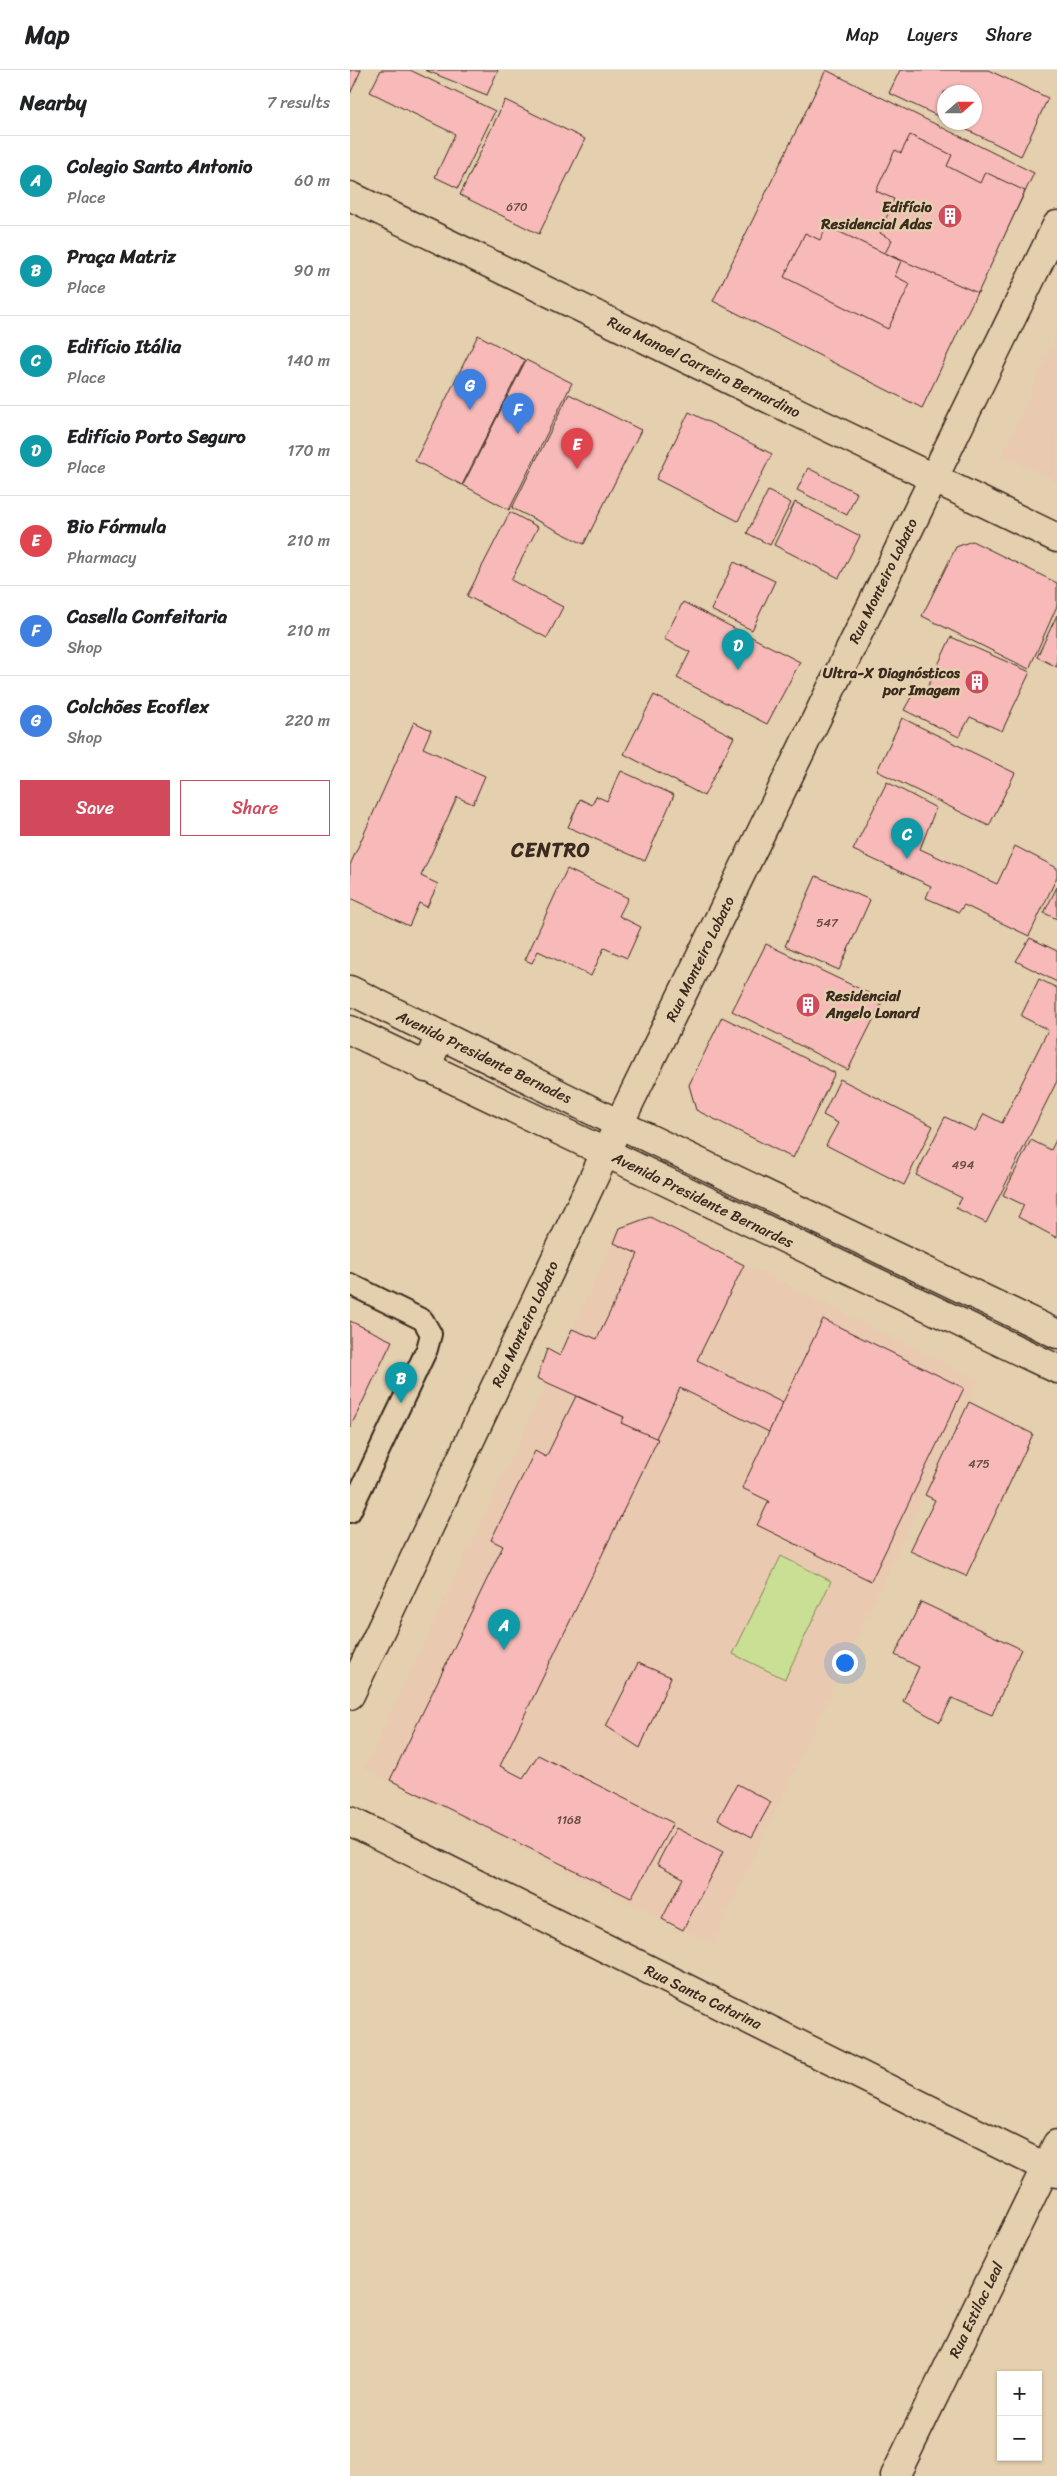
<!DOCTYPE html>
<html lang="en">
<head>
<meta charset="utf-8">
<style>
	:root { --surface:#fff; --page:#f2f2f2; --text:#202124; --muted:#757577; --line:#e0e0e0; --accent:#d1495b }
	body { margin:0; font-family:Sriracha,sans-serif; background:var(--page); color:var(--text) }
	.controls { position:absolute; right:15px; bottom:15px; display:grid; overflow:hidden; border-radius:0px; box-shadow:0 1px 4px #0004 }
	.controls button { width:45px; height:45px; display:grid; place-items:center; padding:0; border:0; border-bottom:1px solid var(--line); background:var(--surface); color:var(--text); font:25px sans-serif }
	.compass { position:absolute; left:587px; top:15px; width:45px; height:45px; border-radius:50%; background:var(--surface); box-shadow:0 1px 4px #0004; rotate:69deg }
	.you { position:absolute; left:494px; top:1592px; width:18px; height:18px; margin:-12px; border:4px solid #fff; border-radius:50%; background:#1a73e8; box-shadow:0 0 0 8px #1a73e833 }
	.badge { display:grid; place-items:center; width:32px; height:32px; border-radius:50%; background:var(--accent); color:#fff; font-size:16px; font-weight:700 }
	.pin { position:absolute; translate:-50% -41px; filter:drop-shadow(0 1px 2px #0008) }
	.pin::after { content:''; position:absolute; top:26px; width:18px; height:15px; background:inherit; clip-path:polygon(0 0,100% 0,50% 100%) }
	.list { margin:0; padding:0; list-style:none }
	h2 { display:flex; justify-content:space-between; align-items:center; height:65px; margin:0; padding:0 20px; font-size:21px }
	h2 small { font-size:16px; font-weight:400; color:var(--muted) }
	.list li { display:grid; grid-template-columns:32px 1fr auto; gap:15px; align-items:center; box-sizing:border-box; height:90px; padding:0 20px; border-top:1px solid var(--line) }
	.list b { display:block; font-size:19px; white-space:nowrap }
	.list p { margin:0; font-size:16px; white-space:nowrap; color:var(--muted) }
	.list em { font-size:16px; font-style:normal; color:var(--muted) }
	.actions { display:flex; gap:10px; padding:15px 20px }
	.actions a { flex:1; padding:11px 0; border:1px solid var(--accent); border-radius:0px; text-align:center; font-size:18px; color:var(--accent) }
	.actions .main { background:var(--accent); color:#fff }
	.map { position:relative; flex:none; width:707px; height:2406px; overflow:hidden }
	header { display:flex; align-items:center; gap:30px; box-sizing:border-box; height:70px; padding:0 25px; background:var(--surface); border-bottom:1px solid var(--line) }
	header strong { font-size:24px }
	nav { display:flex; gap:28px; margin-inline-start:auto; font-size:18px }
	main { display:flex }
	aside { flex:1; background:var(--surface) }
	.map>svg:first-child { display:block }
	.built { fill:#eac9b1 }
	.green { fill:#c9df94; stroke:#828459 }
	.building { fill:#f7bab9; stroke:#3b2a1e }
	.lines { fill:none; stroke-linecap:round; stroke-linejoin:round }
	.lane-casing { stroke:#3b2a1e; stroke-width:24 }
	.street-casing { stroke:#3b2a1e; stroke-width:31 }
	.secondary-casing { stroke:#3b2a1e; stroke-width:31 }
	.lane { stroke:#e4cfae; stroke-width:20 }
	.street { stroke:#e4cfae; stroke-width:28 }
	.secondary { stroke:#e4cfae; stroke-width:28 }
	.labels { text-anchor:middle; stroke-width:5; stroke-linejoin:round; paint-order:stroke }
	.number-label { font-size:12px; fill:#6a4e45 }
	.poi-label { font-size:15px; font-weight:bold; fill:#3b2a1e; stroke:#e4cfae; text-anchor:end }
	.street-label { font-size:15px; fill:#3b2a1e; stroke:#e4cfae }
	.district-label { font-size:20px; font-weight:bold; letter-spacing:1px; fill:#3b2a1e; stroke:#e4cfae }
</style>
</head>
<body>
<header>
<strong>Map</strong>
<nav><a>Map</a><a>Layers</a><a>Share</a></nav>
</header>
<main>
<aside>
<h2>Nearby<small>7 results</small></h2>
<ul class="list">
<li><span class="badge" style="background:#0f9aa8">A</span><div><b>Colegio Santo Antonio</b><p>Place</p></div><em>60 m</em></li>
<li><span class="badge" style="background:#0f9aa8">B</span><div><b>Praça Matriz</b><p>Place</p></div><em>90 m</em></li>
<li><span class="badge" style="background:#0f9aa8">C</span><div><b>Edifício Itália</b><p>Place</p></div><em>140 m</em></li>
<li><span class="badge" style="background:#0f9aa8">D</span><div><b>Edifício Porto Seguro</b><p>Place</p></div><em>170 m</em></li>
<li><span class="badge" style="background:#e0444e">E</span><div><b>Bio Fórmula</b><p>Pharmacy</p></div><em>210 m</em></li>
<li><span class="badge" style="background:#3f7fe0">F</span><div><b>Casella Confeitaria</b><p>Shop</p></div><em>210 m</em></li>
<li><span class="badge" style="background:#3f7fe0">G</span><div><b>Colchões Ecoflex</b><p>Shop</p></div><em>220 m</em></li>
</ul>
<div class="actions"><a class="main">Save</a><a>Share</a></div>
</aside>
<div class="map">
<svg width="707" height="2406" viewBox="0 0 707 2406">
	<rect width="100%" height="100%" fill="#e4cfae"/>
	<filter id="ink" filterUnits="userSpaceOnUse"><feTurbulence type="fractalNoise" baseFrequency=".02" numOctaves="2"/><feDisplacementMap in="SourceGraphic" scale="10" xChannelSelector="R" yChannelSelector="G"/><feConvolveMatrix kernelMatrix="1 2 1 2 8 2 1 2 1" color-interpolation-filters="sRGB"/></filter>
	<g filter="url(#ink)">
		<!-- built -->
		<g class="built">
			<polygon points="707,264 707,411 653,385"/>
			<polygon points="300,1147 628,1310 362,1874 15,1698 270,1158"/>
		</g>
		<!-- green -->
		<polygon class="green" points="431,1486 481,1511 435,1609 383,1584"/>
		<!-- building -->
		<g class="building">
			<polygon points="0,0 11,0 0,24"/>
			<polygon points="31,0 60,0 145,41 108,118 85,107 105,64 20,22"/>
			<polygon points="75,0 148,0 137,25"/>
			<polygon points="476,0 684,103 572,338 363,231"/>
			<polygon points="550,0 638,0 698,28 671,86 601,52 624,52 624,22 594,22 594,49 539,23"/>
			<polygon points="155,30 235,69 189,164 110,125"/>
			<polygon points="560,65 602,85 597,96 630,113 635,102 675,121 628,223 535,183 542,170 530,163 544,129 526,121 545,80 551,83"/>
			<polygon points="477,156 551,191 545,206 560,214 538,259 434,207 455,163 470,170"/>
			<polygon points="128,265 175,290 112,415 65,391"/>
			<polygon points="176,290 222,313 159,440 113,415"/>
			<polygon points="219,324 291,360 234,474 162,438"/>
			<polygon points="339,342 422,384 388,451 306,409"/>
			<polygon points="458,398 507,423 497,445 447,420"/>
			<polygon points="418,421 441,433 420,475 397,463"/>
			<polygon points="445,432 510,466 489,508 424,475"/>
			<polygon points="160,442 188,457 161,510 213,537 197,568 117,526"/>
			<polygon points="622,471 707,513 707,536 679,599 572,546 606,477"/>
			<polygon points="384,492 425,511 402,560 361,540"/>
			<polygon points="333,532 450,592 417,654 327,608 340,582 314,569"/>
			<polygon points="707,545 707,597 687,587"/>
			<polygon points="601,567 680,602 652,661 620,647 609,667 554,640 564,622 573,627"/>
			<polygon points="304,625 384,667 354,726 274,684"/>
			<polygon points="552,648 665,703 639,756 527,701"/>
			<polygon points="64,652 81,660 73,678 135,706 123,734 107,727 71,806 88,814 77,837 69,833 59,856 0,828 0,795"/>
			<polygon points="271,701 324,725 295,791 218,757 230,729 242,735 246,726 257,731"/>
			<polygon points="537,712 586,738 570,779 647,814 665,776 707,798 707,807 679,866 614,835 609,842 576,828 581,816 503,780"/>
			<polygon points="217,799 278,828 269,846 291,857 277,888 254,878 241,906 188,881 182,893 175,890"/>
			<polygon points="466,806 520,830 489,900 435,876"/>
			<polygon points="707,817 707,849 694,843"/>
			<polygon points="680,868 707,881 707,912 666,891"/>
			<polygon points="416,874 533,930 498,1000 382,941"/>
			<polygon points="689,909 707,918 707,1011 636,1153 606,1138 612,1128 566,1105 595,1047 625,1061 634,1044 652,1053 698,960 671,946"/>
			<polygon points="372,947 485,1003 443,1088 346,1040 339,1015"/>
			<polygon points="490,1009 583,1056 554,1115 476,1075 488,1053 473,1045"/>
			<polygon points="707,1068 707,1168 668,1147 674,1135 653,1125 681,1070 701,1080"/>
			<polygon points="300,1147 394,1195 347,1290 433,1333 419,1362 330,1318 305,1370 271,1353 274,1347 187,1308 197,1279 210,1286 222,1259 247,1269 288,1184 264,1173 270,1158"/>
			<polygon points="473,1249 614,1318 521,1511 407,1455 419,1431 392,1418"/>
			<polygon points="0,1251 42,1271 0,1358"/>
			<polygon points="226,1326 274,1347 271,1353 308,1369 150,1696 173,1708 188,1685 323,1753 281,1828 40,1710 153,1476 141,1470 185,1381 196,1387"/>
			<polygon points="619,1332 683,1364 616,1506 560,1481 585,1430 575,1425"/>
			<polygon points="571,1532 671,1579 642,1645 602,1628 590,1652 553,1631 569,1597 545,1585"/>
			<polygon points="288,1593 321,1607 290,1678 256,1656"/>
			<polygon points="387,1714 421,1732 402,1767 368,1749"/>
			<polygon points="326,1758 373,1782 333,1860 312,1849 333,1808 307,1794"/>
		</g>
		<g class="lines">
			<defs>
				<polyline id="lane" points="0,1214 73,1250 81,1264 77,1279 0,1442"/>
				<g id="street">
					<polyline points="0,126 707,468"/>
					<polyline points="76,998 90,965"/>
					<polyline points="0,1625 269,1054 707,155"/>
					<polyline points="0,1751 707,2103"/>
					<polyline points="545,2406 707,2074"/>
				</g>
				<g id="secondary">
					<polyline points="0,920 269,1054 707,1264"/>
					<polyline points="0,960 707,1299"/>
				</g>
			</defs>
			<!-- lane casing -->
			<use href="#lane" class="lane-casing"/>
			<!-- street casing -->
			<use href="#street" class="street-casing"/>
			<!-- secondary casing -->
			<use href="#secondary" class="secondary-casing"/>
			<!-- lane -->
			<use href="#lane" class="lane"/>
			<!-- street -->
			<use href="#street" class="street"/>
			<!-- secondary -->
			<use href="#secondary" class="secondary"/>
		</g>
	</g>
	<!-- icons -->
	<defs>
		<symbol id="building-disc" viewBox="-11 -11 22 22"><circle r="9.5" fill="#d1495b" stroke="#e4cfae"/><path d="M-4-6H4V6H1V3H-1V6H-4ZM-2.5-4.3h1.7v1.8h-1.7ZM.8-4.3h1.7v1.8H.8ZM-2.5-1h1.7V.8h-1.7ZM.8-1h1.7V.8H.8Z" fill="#fff"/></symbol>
	</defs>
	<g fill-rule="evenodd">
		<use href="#building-disc" x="586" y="132" width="28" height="28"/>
		<use href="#building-disc" x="613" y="598" width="28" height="28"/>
		<use href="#building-disc" x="444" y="921" width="28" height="28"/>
	</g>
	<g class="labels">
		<!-- number labels -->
		<g class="number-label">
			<text x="167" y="141">670</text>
			<text x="477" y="857">547</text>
			<text x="613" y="1099">494</text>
			<text x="629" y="1398">475</text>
			<text x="219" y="1754">1168</text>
		</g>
		<!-- poi labels -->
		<g class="poi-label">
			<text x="582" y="142">Edifício<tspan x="582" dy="17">Residencial Adas</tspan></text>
			<text x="610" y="608">Ultra-X Diagnósticos<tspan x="610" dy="17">por Imagem</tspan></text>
			<text x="476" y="931" text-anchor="start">Residencial<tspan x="476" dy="17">Angelo Lonard</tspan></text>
		</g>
		<!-- street labels -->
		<g class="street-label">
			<text transform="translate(354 297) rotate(26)" y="5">Rua Manoel Carreira Bernardino</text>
			<text transform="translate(533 511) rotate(-64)" y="5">Rua Monteiro Lobato</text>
			<text transform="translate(350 889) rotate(-64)" y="5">Rua Monteiro Lobato</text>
			<text transform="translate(134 987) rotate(26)" y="5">Avenida Presidente Bernades</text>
			<text transform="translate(353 1130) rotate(26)" y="5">Avenida Presidente Bernardes</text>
			<text transform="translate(175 1254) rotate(-65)" y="5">Rua Monteiro Lobato</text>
			<text transform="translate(353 1927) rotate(26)" y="5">Rua Santa Catarina</text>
			<text transform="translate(626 2240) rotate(-64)" y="5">Rua Estilac Leal</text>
		</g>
		<!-- district labels -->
		<g class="district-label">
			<text x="201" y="787">CENTRO</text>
		</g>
	</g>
</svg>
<div class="controls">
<button>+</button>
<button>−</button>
</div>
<svg class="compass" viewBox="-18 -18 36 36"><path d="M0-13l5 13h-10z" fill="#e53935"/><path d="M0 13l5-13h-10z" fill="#757577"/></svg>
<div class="you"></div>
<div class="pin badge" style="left:154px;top:1580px;background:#0f9aa8">A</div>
<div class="pin badge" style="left:51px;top:1333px;background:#0f9aa8">B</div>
<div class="pin badge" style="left:557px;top:789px;background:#0f9aa8">C</div>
<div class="pin badge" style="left:388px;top:600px;background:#0f9aa8">D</div>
<div class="pin badge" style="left:227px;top:399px;background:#e0444e">E</div>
<div class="pin badge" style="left:168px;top:364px;background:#3f7fe0">F</div>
<div class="pin badge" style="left:120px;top:340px;background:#3f7fe0">G</div>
</div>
</main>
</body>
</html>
